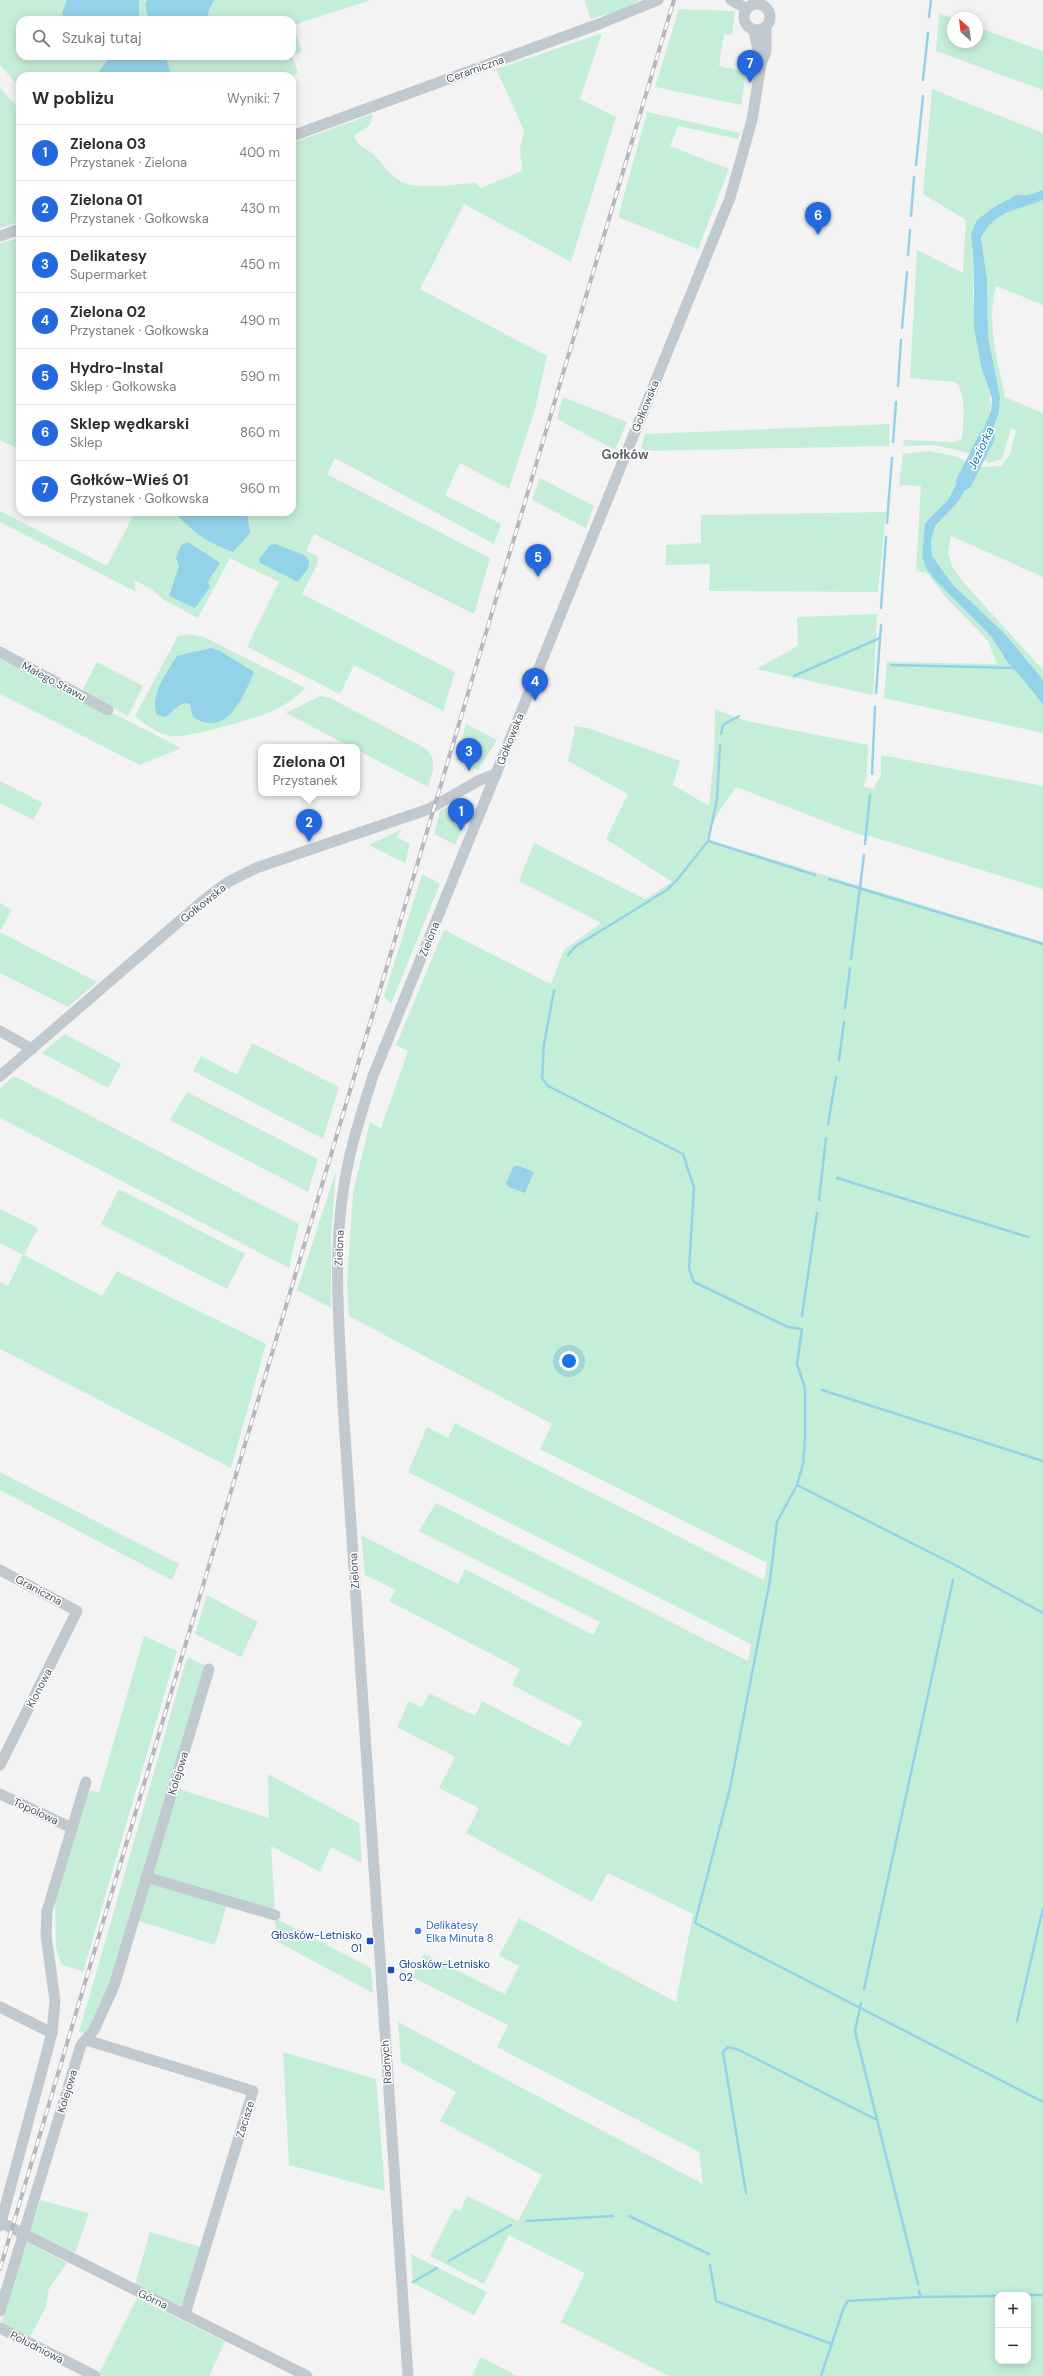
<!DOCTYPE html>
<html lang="pl">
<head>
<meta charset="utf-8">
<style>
	:root { --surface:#fff; --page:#f7f7f7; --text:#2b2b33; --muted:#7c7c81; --line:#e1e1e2; --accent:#2468dd }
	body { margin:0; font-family:"DM Sans",sans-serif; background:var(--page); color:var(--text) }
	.controls { position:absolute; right:12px; bottom:12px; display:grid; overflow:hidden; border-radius:8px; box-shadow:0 2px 10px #0003 }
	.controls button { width:36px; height:36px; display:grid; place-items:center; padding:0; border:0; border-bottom:1px solid var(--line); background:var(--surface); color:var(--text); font:20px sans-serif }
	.compass { position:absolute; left:947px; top:12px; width:36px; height:36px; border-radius:50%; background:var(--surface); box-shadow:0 2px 10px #0003; rotate:332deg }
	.you { position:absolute; left:569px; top:1361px; width:14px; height:14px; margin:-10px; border:3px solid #fff; border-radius:50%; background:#1a73e8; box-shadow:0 0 0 6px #1a73e833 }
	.badge { display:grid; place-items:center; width:26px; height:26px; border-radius:50%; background:var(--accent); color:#fff; font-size:13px; font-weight:700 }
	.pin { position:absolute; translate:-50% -33px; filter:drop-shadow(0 1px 2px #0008) }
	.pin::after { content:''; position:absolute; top:21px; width:14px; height:12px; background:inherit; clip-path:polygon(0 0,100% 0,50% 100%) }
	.popup { position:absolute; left:258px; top:744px; width:102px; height:52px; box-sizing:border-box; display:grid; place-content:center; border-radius:8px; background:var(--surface); filter:drop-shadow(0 1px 3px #0005); font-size:13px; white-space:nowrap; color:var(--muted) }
	.popup b { font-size:15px; color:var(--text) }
	.popup::after { content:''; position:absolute; left:50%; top:100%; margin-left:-8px; border:8px solid transparent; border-top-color:var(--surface) }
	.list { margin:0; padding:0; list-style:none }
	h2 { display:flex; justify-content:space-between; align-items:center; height:52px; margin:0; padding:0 16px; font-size:17px }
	h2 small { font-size:13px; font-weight:400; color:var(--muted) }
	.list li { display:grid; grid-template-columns:26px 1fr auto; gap:12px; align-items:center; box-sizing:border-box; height:56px; padding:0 16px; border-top:1px solid var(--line) }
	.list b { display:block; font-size:15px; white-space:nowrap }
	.list p { margin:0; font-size:13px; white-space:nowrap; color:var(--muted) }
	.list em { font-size:13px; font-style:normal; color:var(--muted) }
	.icon { flex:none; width:22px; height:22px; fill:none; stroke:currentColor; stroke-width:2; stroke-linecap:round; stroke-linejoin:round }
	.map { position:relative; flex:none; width:1043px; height:2376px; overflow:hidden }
	.search { position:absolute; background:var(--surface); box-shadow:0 2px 10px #0003; left:16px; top:16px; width:280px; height:44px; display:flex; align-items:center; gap:10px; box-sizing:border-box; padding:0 14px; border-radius:12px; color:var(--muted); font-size:15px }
	.panel { position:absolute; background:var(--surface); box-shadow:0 2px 10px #0003; left:16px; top:72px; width:280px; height:444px; border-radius:12px }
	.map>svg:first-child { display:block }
	.green { fill:#c5eed8; fill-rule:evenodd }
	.water { fill:#94d2e9 }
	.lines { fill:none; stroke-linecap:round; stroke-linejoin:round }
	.stream { stroke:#94d2e9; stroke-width:2.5 }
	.river { stroke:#94d2e9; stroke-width:16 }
	.minor { stroke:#c1c9d0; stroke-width:11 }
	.rail-casing { stroke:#b5b7bc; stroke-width:4 }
	.rail { stroke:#fff; stroke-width:2.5; stroke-dasharray:8; stroke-linecap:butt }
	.shop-dot { fill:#3f7fe0; stroke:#fff; stroke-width:1.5 }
	.transit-dot { fill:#1a4fb4; stroke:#fff; stroke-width:1.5 }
	.labels { text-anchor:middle; stroke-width:3; stroke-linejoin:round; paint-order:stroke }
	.street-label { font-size:11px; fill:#4b545f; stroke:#fff }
	.shop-label { font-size:11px; fill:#366cbe; stroke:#fff; text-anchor:start }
	.transit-label { font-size:11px; fill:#164399; stroke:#fff; text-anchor:end }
	.water-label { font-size:12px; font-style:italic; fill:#137aa2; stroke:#fff }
	.quarter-label { font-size:13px; font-weight:bold; fill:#5f6267; stroke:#fff }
</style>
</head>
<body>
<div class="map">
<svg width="1043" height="2376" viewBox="0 0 1043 2376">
	<rect width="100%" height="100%" fill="#f4f3f3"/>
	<!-- green -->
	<g class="green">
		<polygon points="0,0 67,0 62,13 66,20 20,20 20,56 110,56 96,76 20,76 20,88 0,65"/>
		<polygon points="139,0 147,0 145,5 148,16 155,20 135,20 139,15"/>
		<polygon points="214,0 371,0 293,25 302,52 292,56 292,20 207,20 209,10"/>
		<polygon points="584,0 640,0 624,9 591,19"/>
		<polygon points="679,9 735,11 732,35 724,34 719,66 746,72 741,105 655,87"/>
		<polygon points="939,13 953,18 953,42 977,42 977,27 1043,51 1043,90 936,51"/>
		<path d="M602 33 580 99 616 117 571 262 464 204 420 289 547 356 535 409 509 489 460 463 445 495 501 524 494 544 335 458 327 474 490 558 474 614 314 534 306 551 318 557 317 565 302 594 455 672 443 711 354 665 340 694 247 647 279 582 230 558 198 618 164 600 151 589 134 580 136 592 0 522V511L107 566 135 512H174L183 522 250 533 247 512H292V143L373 114 370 125 354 136C359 148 364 146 373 154 383 164 389 175 402 182 417 190 457 184 475 183L481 188 522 171 520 149 524 130 496 69Z"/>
		<polygon points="166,56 292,56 298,73 290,76 171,76"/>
		<polygon points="0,88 20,110 20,222 0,228"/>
		<path d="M932 89 1043 133V190L1028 195H1016L994 207 972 248 974 268 973 298 987 386C997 412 984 431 973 454L935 445 903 446 904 440 953 442 962 439C963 421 967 397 956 382L910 378 917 250 963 273 966 220 923 194Z"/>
		<polygon points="647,112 740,133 738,139 678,126 670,146 729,169 698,249 618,217"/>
		<path d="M1043 200V305L996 286C986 323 998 361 1005 397L1043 413V577L951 536 948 553 952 566 965 584 1043 670V680L970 601 953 585 932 556 931 542 935 526 958 502 979 467 1001 466 1010 454 1016 430 1011 428 1002 459 989 463 981 459 999 414 1000 397 988 336 987 279 981 238C996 209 1017 211 1043 200Z"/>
		<polygon points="20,237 20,450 0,440 0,244"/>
		<polygon points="563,397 627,422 615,450 557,419"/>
		<polygon points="890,424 889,446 645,451 641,448 645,434"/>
		<polygon points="929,451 955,456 968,462 948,500 925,523 922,556 968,613 991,636 1008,663 1022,678 1043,705 1043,733 884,698 887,662 997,664 988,641 948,600 927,573 916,571 921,486 899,485 903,454"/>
		<polygon points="540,478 594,506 586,528 532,500"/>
		<polygon points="886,512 878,592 709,591 710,564 666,565 666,545 701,543 701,515"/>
		<polygon points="877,614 873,695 756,669 798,646 797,617"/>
		<path d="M190 634 204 637 305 688C295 699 283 706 270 712 255 719 183 739 169 736 158 733 144 724 135 716L178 636ZM243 697 193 709 190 704 182 702Z"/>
		<polygon points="0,656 181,748 140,765 0,694"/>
		<polygon points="97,662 143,686 128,716 82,691"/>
		<path d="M320 696 330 698 425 748C439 762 432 771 428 787L357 750V747H351L286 713Z"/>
		<path d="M715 709 747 721 868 745 867 778 863 786 873 789 881 775V755L1043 786V889L870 836 860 835 736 787 718 813 706 839 1043 942V2376H669L561 2322 585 2273 509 2235 484 2284 430 2256 454 2209 460 2211 467 2196 518 2221 542 2175 440 2121 456 2092 401 2062 398 2022 703 2184 699 2152 497 2047 508 2025 412 1977 424 1954 505 1994 519 1966 499 1956 519 1918 676 2002 693 1914 608 1873 592 1902 466 1833 479 1808 439 1788 455 1757 397 1727 409 1701 422 1707 429 1693 475 1716 482 1701 569 1746 583 1722 512 1685 520 1669 389 1601 396 1590 365 1575 361 1535 458 1584 465 1569 593 1635 600 1622 419 1531 436 1503 748 1661 751 1644 408 1472 427 1427 448 1438 455 1423 764 1580 767 1563 540 1449 552 1424 349 1316 347 1281 353 1193 370 1122 381 1128 408 1051 396 1045 444 930 551 984 564 950 601 923 519 881 534 843 645 899 672 882 606 839 628 794 568 761 575 730 573 726 588 728 680 761 673 785 709 806 714 755ZM998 2295H1028V2361H998Z"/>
		<polygon points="466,724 497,740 478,770 456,759"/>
		<polygon points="0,781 43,803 33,820 0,803"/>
		<polygon points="463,799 466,800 465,804 468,805 469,801 475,805 466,819 455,845 434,834 440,811"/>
		<polygon points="402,829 397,837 410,844 405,863 369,845"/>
		<polygon points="422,874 440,884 391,1004 384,996"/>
		<polygon points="0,903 12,910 0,931"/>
		<polygon points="0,932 95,981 97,982 68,1007 0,973"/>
		<polygon points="65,1034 121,1064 108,1088 42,1053"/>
		<polygon points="252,1043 339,1087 323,1139 193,1071 201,1056 237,1075"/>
		<polygon points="14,1076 299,1224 289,1268 0,1118 0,1089"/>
		<polygon points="187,1092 318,1159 308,1192 170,1120"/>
		<polygon points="336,1171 331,1239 331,1308 297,1290"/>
		<polygon points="119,1189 245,1254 227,1289 101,1224"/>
		<polygon points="0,1209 38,1228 24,1255 102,1296 117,1271 266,1344 231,1468 0,1349 0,1282 8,1286 23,1255 0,1243"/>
		<polygon points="0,1472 179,1564 172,1580 0,1490"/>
		<polygon points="207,1595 258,1622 241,1657 195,1634"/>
		<polygon points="144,1636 177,1651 83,1972 61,1964 56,1948 55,1903 88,1790 99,1793"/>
		<polygon points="189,1658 206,1666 102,2009 85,2033 79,2032 186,1661"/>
		<polygon points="268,1774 359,1823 362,1863 331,1847 320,1872 271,1846 275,1911 153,1874 179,1789 269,1818"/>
		<polygon points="150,1882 227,1905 215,1945 139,1921"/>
		<polygon points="275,1918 371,1968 373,1993 276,1941"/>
		<polygon points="283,2052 376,2079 385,2191 289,2165"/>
		<polygon points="40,2200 89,2213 75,2253 30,2231"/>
		<polygon points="150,2232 201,2247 182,2307 135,2284"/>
		<polygon points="25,2241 67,2263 49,2288 46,2307 29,2339 1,2325"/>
		<polygon points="411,2254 487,2292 474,2315 413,2283"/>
		<polygon points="137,2298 225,2342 209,2376 104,2376 99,2374"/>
		<polygon points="481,2357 517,2376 472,2376"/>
	</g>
	<!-- water -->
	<g class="water">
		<polygon points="67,0 139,0 139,15 135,20 66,20 62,13"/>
		<polygon points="147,0 214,0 209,10 207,20 155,20 148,16 145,5"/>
		<polygon points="110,56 166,56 171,76 96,76"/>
		<path d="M1043 190V200C1017 211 996 209 981 238L987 279 988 336 1000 397 999 413 981 459 973 454 991 411 992 399 981 366 974 327V268L971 234 977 220 994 207 1016 195H1028Z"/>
		<polygon points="968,462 979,467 958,502 935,526 931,542 932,556 953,585 1004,633 1043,680 1043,705 1022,678 1008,663 991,636 934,579 926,568 922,556 925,523 948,500"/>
		<path d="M174 512H247L250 533 233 552C210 545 190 530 174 512Z"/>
		<polygon points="188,542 220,563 208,582 210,587 195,608 169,596 179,566 176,558 181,545"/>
		<polygon points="275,544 304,555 309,561 308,568 298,582 260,563 259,559 270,545"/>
		<path d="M211 648 220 651 254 672C243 697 227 739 193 717L190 704C180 700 174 711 166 717L157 715C149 696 167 672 177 656Z"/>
		<polygon points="514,1166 519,1166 534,1172 525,1193 509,1187 506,1183"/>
	</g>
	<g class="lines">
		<!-- stream -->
		<g class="stream">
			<polyline points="929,17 931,0"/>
			<polyline points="923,80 928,33"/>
			<polyline points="916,165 923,96"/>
			<polyline points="911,216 914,177"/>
			<polyline points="908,255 910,230"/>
			<polyline points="902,328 907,272"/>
			<polyline points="898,386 901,340"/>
			<polyline points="893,442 896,402"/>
			<polyline points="887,523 892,458"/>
			<polyline points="881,608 886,537"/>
			<polyline points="891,665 1015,668"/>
			<polyline points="794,676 880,638"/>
			<polyline points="876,693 881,625"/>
			<polyline points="721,734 723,725 739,716"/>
			<polyline points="872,774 875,707"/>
			<polyline points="708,841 717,799 720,745"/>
			<polyline points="865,844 870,795"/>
			<polyline points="829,879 1043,944"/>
			<polyline points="568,955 576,946 667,890 677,880 708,841 815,875"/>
			<polyline points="851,959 864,855"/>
			<polyline points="554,991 544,1044 542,1078 548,1086 683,1154 694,1188 689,1269 694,1282 788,1327 802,1329 797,1364 805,1388 805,1440 803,1464 797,1485 957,1566 1043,1613"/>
			<polyline points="845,1008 850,968"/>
			<polyline points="839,1060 844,1022"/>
			<polyline points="828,1124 836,1077"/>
			<polyline points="837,1178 1028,1237"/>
			<polyline points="819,1200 826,1138"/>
			<polyline points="802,1316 817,1213"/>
			<polyline points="822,1390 1043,1461"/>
			<polyline points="797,1485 777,1522 770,1580 730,1788 695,1923 1043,2102"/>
			<polyline points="864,1989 953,1580"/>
			<polyline points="861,2003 855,2031 918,2284"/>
			<polyline points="1017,2021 1043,1908"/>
			<polyline points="746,2193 723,2052 728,2047 739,2050 875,2119"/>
			<polyline points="629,2216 709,2254"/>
			<polyline points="526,2221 613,2216"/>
			<polyline points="449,2261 511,2225"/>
			<polyline points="710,2265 716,2301 832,2344"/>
			<polyline points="413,2282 437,2268"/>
			<polyline points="1028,2295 1043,2295"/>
			<polyline points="921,2297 998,2296"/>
			<polyline points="821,2376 844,2307 848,2301 921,2297 919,2291"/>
		</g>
		<!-- river -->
		<polyline class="river" points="964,482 987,437"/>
		<!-- minor -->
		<g class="minor">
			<polyline points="731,0 747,9"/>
			<circle cx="757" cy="17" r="13"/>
			<polyline points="754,31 761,64"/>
			<polyline points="292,136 599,24 658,0"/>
			<polyline points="0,236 20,229"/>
			<polyline points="0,652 108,710"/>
			<polyline points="0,1031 32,1049"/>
			<polyline points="0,1076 204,900 228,882 256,868 429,809 478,781 496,774"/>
			<polyline points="0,1570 77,1611 0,1765"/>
			<polyline points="0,1794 72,1828"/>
			<polyline points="146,1877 275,1915"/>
			<polyline points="0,2007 52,2033"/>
			<polyline points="86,2040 253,2091 185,2314"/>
			<polyline points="0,2222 307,2376"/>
			<polyline points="0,2226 52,2033 55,2001 46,1935 47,1911 86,1782"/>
			<polyline points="0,2311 81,2045 94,2030 114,1986 209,1669"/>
			<polyline points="0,2328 95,2376"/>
			<path d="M408 2376 343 1405C340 1337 333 1267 342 1199 347 1157 360 1117 373 1076L730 198 752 120 761 64 766 52V27"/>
		</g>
		<defs>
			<polyline id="rail" points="0,2269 674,0"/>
		</defs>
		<!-- rail casing -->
		<use href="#rail" class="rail-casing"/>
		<!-- rail -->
		<use href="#rail" class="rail"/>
	</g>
	<!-- markers -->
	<circle class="shop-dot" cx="418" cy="1931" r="4"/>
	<g class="transit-dot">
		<rect x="366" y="1937" width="8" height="8" rx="2"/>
		<rect x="387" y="1966" width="8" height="8" rx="2"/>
	</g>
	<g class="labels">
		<!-- street labels -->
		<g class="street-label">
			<text transform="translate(475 69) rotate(-20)" y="4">Ceramiczna</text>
			<text transform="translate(645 406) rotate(-68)" y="4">Gołkowska</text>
			<text transform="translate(54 681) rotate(28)" y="4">Małego Stawu</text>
			<text transform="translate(510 739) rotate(-68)" y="4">Gołkowska</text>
			<text transform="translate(203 903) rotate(-39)" y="4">Gołkowska</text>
			<text transform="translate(429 939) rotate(-68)" y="4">Zielona</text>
			<text transform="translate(339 1248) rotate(-88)" y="4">Zielona</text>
			<text transform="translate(354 1571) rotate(-94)" y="4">Zielona</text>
			<text transform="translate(39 1590) rotate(28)" y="4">Graniczna</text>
			<text transform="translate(39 1688) rotate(-63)" y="4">Klonowa</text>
			<text transform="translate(178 1773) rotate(-73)" y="4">Kolejowa</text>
			<text transform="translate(36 1811) rotate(25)" y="4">Topolowa</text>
			<text transform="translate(386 2062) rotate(-94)" y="4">Radnych</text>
			<text transform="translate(67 2091) rotate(-73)" y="4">Kolejowa</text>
			<text transform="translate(245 2119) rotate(-73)" y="4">Zacisze</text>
			<text transform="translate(153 2299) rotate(26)" y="4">Górna</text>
			<text transform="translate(37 2347) rotate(27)" y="4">Południowa</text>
		</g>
		<!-- shop labels -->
		<g class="shop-label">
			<text x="426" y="1929">Delikatesy<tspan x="426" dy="13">Elka Minuta 8</tspan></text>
		</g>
		<!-- transit labels -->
		<g class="transit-label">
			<text x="362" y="1939">Głosków-Letnisko<tspan x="362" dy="13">01</tspan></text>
			<text x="399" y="1968" text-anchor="start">Głosków-Letnisko<tspan x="399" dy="13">02</tspan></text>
		</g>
		<!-- water labels -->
		<g class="water-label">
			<text transform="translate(981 448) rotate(-65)" y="4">Jeziorka</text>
		</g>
		<!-- quarter labels -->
		<g class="quarter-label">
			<text x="625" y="459">Gołków</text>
		</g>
	</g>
</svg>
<div class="controls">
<button>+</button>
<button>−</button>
</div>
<svg class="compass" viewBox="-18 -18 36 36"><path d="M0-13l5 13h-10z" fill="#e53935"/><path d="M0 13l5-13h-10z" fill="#7c7c81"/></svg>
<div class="you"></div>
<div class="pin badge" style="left:461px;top:831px">1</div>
<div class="pin badge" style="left:309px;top:842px">2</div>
<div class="popup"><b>Zielona 01</b>Przystanek</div>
<div class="pin badge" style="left:469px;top:771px">3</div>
<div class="pin badge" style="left:535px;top:701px">4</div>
<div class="pin badge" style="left:538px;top:577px">5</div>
<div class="pin badge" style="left:818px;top:235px">6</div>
<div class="pin badge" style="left:750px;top:83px">7</div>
<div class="search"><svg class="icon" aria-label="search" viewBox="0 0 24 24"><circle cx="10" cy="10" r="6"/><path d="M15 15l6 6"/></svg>Szukaj tutaj</div>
<section class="panel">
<h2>W pobliżu<small>Wyniki: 7</small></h2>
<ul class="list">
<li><span class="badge">1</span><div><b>Zielona 03</b><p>Przystanek · Zielona</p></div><em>400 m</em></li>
<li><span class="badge">2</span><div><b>Zielona 01</b><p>Przystanek · Gołkowska</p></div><em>430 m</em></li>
<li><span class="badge">3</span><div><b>Delikatesy</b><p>Supermarket</p></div><em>450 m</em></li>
<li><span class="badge">4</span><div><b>Zielona 02</b><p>Przystanek · Gołkowska</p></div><em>490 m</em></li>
<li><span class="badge">5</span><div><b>Hydro-Instal</b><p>Sklep · Gołkowska</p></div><em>590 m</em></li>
<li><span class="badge">6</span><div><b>Sklep wędkarski</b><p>Sklep</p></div><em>860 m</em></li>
<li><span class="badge">7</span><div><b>Gołków-Wieś 01</b><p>Przystanek · Gołkowska</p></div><em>960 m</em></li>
</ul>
</section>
</div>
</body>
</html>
